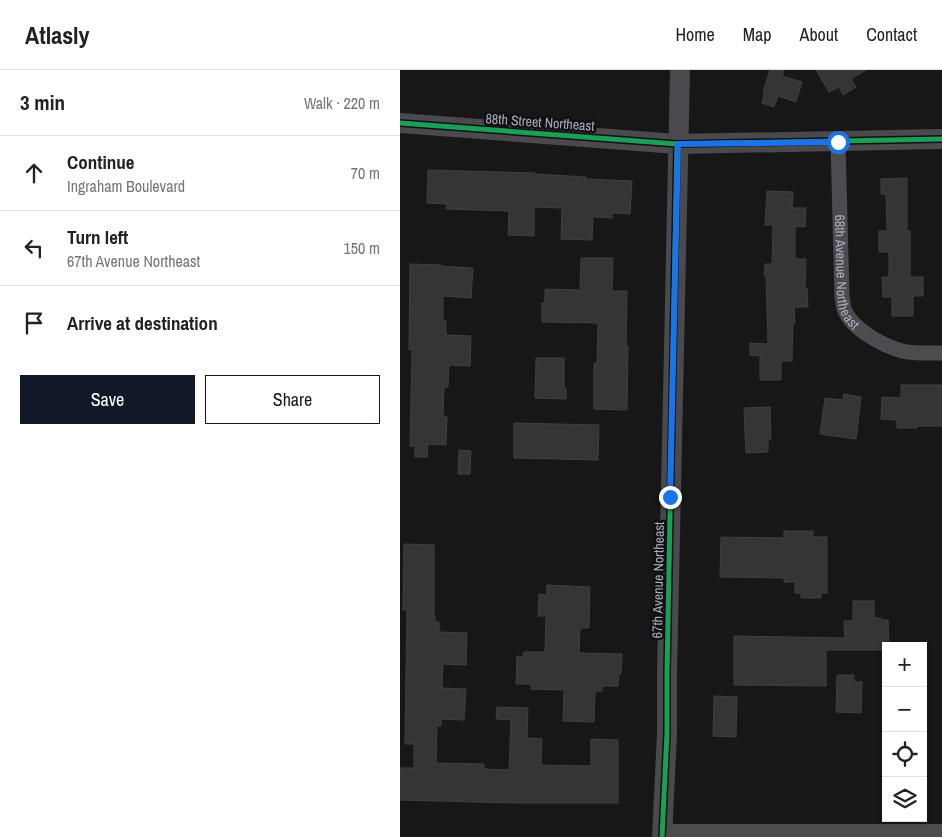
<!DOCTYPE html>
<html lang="en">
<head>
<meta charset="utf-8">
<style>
	:root { --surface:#fff; --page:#f6f6f6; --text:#222; --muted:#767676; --line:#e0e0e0; --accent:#111827 }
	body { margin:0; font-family:"Archivo Narrow",sans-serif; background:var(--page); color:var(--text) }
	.controls { position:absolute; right:15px; bottom:15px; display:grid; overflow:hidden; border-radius:0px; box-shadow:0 1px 4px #0004 }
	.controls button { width:45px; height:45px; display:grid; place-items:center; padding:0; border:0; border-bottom:1px solid var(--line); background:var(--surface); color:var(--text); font:25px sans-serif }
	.stop { position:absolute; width:15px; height:15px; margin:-11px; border:4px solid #1a73e8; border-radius:50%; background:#fff }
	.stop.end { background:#1a73e8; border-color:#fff; box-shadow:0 1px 5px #0008 }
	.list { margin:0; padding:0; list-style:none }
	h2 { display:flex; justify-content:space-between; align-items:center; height:65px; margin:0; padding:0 20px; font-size:21px }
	h2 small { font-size:16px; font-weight:400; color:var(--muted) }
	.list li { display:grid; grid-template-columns:32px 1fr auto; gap:15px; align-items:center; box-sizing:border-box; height:75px; padding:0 20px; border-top:1px solid var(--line) }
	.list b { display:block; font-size:19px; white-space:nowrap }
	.list p { margin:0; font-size:16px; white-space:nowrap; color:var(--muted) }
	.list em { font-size:16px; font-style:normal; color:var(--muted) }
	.actions { display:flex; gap:10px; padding:15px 20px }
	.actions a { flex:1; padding:11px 0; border:1px solid var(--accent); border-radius:0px; text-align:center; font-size:18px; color:var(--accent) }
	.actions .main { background:var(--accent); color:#fff }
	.icon { flex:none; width:28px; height:28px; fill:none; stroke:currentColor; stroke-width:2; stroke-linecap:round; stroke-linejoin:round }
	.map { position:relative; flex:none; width:542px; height:767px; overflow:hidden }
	header { display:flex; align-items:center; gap:30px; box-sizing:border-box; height:70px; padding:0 25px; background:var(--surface); border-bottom:1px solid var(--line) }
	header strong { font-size:24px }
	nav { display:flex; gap:28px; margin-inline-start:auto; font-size:18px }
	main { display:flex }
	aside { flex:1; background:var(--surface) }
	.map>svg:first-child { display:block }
	.building { fill:#353536; stroke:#3f4043 }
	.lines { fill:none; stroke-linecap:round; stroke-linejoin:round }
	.minor { stroke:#4b4c50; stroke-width:15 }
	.tertiary { stroke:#4b4c50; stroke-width:18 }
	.secondary { stroke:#4a4a4e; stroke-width:20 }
	.cycleway-casing { stroke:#111113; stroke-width:8 }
	.cycleway { stroke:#1a9f57; stroke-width:5 }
	.route { stroke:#1a73e8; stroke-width:6 }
	.labels { text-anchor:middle; stroke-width:5; stroke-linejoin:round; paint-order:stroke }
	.street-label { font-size:14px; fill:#a8adb8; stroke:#111113 }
</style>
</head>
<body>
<header>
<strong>Atlasly</strong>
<nav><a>Home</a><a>Map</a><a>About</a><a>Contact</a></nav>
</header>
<main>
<aside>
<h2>3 min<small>Walk · 220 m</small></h2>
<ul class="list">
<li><svg class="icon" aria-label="ahead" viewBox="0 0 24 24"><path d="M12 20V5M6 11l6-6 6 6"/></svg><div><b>Continue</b><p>Ingraham Boulevard</p></div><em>70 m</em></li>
<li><svg class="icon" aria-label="left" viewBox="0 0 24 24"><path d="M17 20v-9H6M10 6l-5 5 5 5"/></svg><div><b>Turn left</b><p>67th Avenue Northeast</p></div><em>150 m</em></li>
<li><svg class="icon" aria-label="arrive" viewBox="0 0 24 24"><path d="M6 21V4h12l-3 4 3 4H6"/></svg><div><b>Arrive at destination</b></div></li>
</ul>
<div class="actions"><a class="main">Save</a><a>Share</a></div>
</aside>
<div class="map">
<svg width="542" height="767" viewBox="0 0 542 767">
	<rect width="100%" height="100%" fill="#171717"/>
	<!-- building -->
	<g class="building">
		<polygon points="370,0 384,0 382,6 402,12 396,32 378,26 374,37 362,33 365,22 363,22"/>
		<polygon points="416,0 466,0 451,9 456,17 443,25 439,17 429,22"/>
		<polygon points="28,100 135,103 135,104 186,107 186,109 232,111 230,144 212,143 212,148 193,147 192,170 161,169 162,138 134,137 134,166 108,165 109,141 46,139 47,134 27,133"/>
		<polygon points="507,108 507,161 510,161 510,207 523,207 523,226 513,226 513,246 492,246 492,227 483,227 482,207 489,207 489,182 479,182 479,161 487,161 486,124 481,124 481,109"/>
		<polygon points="367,121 393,122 392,138 406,138 405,157 395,156 395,189 406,189 405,218 407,218 408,237 394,237 395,252 393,253 392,291 381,291 381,310 360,310 360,286 350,285 350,273 368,274 366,206 364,206 365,194 372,194 373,155 365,155"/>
		<polygon points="181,188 213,188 212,221 227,221 226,276 228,276 227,340 194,339 194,293 197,293 198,253 142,252 142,233 145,233 145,219 180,220"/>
		<polygon points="10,194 41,195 41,196 73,198 71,228 43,226 43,251 46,251 46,265 71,266 70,296 49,295 48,317 44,317 43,346 47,347 46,375 28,374 27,387 15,387 15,376 10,376 12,280 9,280"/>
		<polygon points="136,288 164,288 164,318 166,318 166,329 135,328"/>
		<polygon points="501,315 542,315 542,356 517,356 517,358 497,358 497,350 481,349 482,327 501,328"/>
		<polygon points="444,324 461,327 456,369 420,364 425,328 443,330"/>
		<polygon points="370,337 371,369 368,369 368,382 346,383 344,338"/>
		<polygon points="114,353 199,355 198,390 114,388"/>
		<polygon points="59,380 71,381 70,404 58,404"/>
		<polygon points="384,461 413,461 413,467 427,467 427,523 421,523 421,528 401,528 401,523 395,523 395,512 384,512 384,508 320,507 321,467 384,468"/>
		<polygon points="4,474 34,475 34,546 35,546 35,552 39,552 39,562 67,563 66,595 43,594 42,618 66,619 64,650 41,649 41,656 37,656 36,693 84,694 84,699 109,700 111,650 96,649 97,637 128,638 127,668 142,669 141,695 191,696 191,669 218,670 218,733 113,733 0,730 0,698 14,698 14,674 5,674 7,540 3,540"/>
		<polygon points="147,515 190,517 189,558 180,558 179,583 222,584 221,604 219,604 218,616 202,616 202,621 195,621 194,652 163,651 164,620 131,619 131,614 116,614 117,586 123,587 124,582 145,582 146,546 138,546 139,524 147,525"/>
		<polygon points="453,531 474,531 474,548 481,548 481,550 488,550 489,576 486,576 486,580 426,580 426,616 334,615 334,566 445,568 444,551 453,551"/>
		<polygon points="437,605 454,605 454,612 462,612 461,643 436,642"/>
		<polygon points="314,626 337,627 336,667 313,666"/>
	</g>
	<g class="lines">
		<!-- minor -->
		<path class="minor" id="s1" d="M438 72 442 226C443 231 443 237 445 241 453 260 484 276 502 281 515 284 529 283 542 283"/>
		<!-- tertiary -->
		<polyline class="tertiary" points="262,763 542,763"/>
		<!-- secondary -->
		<g class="secondary">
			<polyline points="0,53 277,74 542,69"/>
			<polyline points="262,767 267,663 267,604 280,0"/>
		</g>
		<defs>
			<g id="cycleway">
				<polyline points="0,53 277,74 542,69"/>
				<polyline points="262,767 267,663 267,604 277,74"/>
			</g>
		</defs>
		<!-- cycleway casing -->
		<use href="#cycleway" class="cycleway-casing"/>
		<!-- cycleway -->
		<use href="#cycleway" class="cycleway"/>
	</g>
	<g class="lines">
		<!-- route -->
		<polyline class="route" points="270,427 278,74 438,72"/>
	</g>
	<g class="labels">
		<!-- street labels -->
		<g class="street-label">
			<text transform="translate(140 52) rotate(4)" y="5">88th Street Northeast</text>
			<text dy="5" stroke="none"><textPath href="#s1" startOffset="131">68th Avenue Northeast</textPath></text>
			<text transform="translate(258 510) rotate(-89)" y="5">67th Avenue Northeast</text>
		</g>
	</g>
</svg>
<div class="controls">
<button>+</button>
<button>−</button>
<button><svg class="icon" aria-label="locate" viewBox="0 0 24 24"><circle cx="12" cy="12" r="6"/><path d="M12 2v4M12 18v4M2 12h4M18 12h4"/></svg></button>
<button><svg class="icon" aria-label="layers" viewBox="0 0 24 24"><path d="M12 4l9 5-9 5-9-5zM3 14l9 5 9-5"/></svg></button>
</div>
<div class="stop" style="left:438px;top:72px"></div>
<div class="stop end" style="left:270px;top:427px"></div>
</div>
</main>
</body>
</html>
